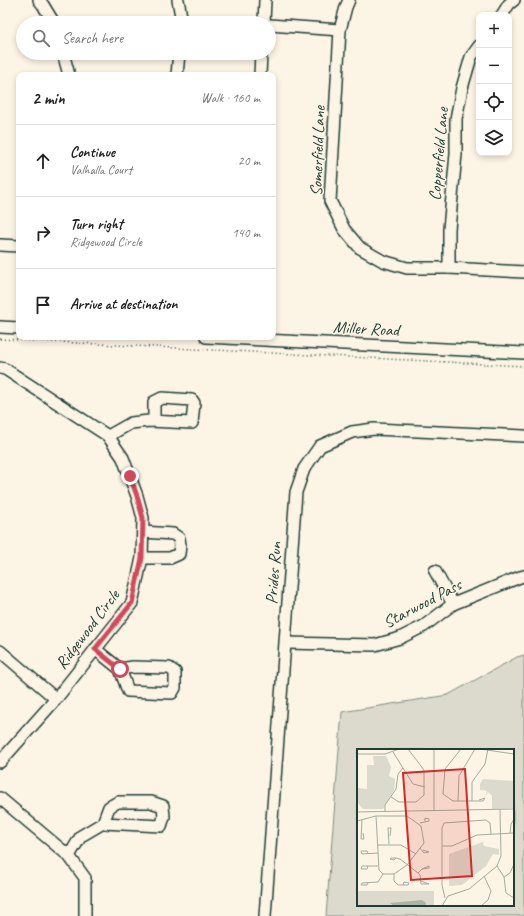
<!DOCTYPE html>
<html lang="en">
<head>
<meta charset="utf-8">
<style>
	:root { --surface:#fff; --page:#f6f6f6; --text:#222; --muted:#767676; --line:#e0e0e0 }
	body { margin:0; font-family:Caveat,sans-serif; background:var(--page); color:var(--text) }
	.controls { position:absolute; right:12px; top:12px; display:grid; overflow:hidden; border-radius:8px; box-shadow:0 2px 6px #0003 }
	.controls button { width:36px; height:36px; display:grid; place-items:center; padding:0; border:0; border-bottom:1px solid var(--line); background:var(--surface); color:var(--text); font:20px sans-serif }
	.stop { position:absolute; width:12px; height:12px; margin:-9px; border:3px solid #d1495b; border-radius:50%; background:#fff }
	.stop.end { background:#d1495b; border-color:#fff; box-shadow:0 1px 4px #0008 }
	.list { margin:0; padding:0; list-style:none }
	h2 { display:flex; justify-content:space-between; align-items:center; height:52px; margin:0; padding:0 16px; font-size:17px }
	h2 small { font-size:13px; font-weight:400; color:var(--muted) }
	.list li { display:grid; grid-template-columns:26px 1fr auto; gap:12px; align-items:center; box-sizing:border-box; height:72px; padding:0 16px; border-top:1px solid var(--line) }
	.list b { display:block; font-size:15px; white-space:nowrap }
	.list p { margin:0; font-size:13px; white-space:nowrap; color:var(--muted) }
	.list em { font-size:13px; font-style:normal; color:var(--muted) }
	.icon { flex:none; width:22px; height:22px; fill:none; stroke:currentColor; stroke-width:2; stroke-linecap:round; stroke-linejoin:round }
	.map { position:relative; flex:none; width:524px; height:916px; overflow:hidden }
	.search { position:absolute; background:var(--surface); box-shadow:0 2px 6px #0003; left:16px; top:16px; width:260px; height:44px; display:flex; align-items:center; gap:10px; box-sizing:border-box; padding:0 14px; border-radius:22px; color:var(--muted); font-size:15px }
	.panel { position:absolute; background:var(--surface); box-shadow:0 2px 6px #0003; left:16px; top:72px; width:260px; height:268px; border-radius:8px }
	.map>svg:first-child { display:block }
	.green { fill:#dcdacc; stroke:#7e8c80; fill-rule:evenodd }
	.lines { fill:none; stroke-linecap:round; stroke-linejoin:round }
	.minor-casing { stroke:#1f3d34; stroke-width:14 }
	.path { stroke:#1f3d34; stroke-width:1.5; stroke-dasharray:1 3; stroke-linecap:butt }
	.minor { stroke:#fcf5e5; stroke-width:11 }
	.route { stroke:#d1495b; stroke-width:5 }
	.labels { text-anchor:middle; stroke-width:3; stroke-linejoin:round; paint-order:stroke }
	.street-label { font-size:17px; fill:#1f3d34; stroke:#fcf5e5 }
	.inset-road { fill:none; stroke:#a4ab9e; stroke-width:1 }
	.view { fill:#d62828; fill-opacity:0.15; stroke:#d62828; stroke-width:2 }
	.inset-edge { fill:none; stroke:#1f3d34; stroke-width:2 }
</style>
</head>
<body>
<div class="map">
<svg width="524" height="916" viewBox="0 0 524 916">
	<rect width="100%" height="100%" fill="#fcf5e5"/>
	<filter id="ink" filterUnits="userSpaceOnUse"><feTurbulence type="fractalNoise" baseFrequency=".025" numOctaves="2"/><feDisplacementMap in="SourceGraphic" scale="8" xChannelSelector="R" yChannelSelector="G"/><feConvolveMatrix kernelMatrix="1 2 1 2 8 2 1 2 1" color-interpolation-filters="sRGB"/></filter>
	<g filter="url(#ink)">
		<!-- green -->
		<path class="green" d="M524 655V916H326L342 712 448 695 517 657ZM358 750H513V905H358Z"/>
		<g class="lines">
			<defs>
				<g id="minor">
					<polyline points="39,0 43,5 54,23"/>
					<polyline points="178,0 181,16 180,23"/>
					<polyline points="349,0 346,7 340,30 330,201 344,229 360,248 383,261 407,268 449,268 524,272"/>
					<polyline points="502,15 509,4 514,0"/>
					<polyline points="264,23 265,0"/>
					<polyline points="269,25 340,30"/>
					<polyline points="63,53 69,75"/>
					<polyline points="177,75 179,53"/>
					<polyline points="260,75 261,53"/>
					<polyline points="0,245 19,246"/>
					<polyline points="449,268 449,229 456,154 456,119 462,88 471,57 479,46"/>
					<polyline points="0,327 19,328"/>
					<polyline points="206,337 524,353"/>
					<polyline points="0,368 5,369 108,436 123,458 137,496 143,518 142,558 132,603 56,699 0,762"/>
					<polyline points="108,436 131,423 149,421 192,423 194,403 192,400 162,398 154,402 154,421"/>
					<polyline points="142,558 170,558 179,554 180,545 179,538 173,534 143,532"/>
					<polyline points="435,571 453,604"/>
					<polyline points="286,643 375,645 400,638 424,626 453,604 520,577 524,576"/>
					<polyline points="95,649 120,669 128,691 172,693 175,688 175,672 169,668 133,667 120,669"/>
					<polyline points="0,651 56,699"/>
					<polyline points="0,798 69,856 85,878 85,916"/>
					<polyline points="69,856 81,836 103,823 161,826 164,817 163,806 151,802 118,802 109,807 103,823"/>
					<polyline points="265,916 296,492 304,469 320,446 352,432 374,429 524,436"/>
				</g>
			</defs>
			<!-- minor casing -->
			<use href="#minor" class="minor-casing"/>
			<!-- path -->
			<polyline class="path" points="0,339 524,366"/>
			<!-- minor -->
			<use href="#minor" class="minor"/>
		</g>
	</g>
	<g class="lines" filter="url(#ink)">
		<!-- route -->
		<polyline class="route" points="120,669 95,649 132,603 142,558 143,518 137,496 130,476"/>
	</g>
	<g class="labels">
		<!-- street labels -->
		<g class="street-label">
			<text transform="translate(317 151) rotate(-88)" y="6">Somerfield Lane</text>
			<text transform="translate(438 154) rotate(-85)" y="6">Copperfield Lane</text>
			<text transform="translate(366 328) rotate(3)" y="6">Miller Road</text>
			<text transform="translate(273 573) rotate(-86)" y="6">Prides Run</text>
			<text transform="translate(422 603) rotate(-28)" y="6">Starwood Pass</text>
			<text transform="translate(87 629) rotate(-53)" y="6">Ridgewood Circle</text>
		</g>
	</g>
	<!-- overview -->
	<g transform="translate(357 749)">
		<rect width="157" height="157" fill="#fcf5e5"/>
		<path d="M16 7H29L34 18 32 27 38 30 37 41 26 60H6L0 53 1 39 10 40V16H17ZM126 30 157 32V59L135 60V47L131 43 128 48 130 42 123 41V35ZM126 93 127 97 142 100V106L136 105 129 117 105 136 92 137V105ZM0 142H77V157H0Z" fill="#dcdacc"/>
		<path d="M65 151 69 154 68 157H37L33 154Z" fill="#aeb3a7"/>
		<path class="inset-road" d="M104 0 88 20 86 45 96 52H126L128 49 122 51M123 0 157 5M36 3 56 35 68 38M0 5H28L42 0M34 48 42 53H59L67 46V21L51 0M101 52 102 27 118 0M115 52V33L128 15 131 0M77 62V0M0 63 157 60M28 63V56L39 40 41 25 46 19M5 71 4 90H7L6 84M0 72 19 67H50L64 77 67 94 50 116 37 125H26L22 121 19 67M63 74 72 72V70L68 69V72M153 84 154 75 157 70M32 95 31 79H34L33 87M20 96H44L59 105M85 97H95L120 86 157 84M63 99 67 104 72 103 66 101M11 104 10 102H4L5 105 21 104M39 109 37 111 33 110 34 109H39L43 110 61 124 63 126 64 135H72L64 132M11 117 10 120H4L5 117H21M140 117 147 128 149 144 157 149M61 124 65 120 72 119V117L65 120M37 125V132L41 136H51L52 134 47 133 46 136M147 128 153 124 157 115M11 134 10 136H4L5 134 21 133 26 125M88 149 85 136V79L87 74 129 71 133 74 134 85M85 157 91 147 112 140 140 117 144 107 143 61M124 157 131 151 134 142 127 127"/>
		<path class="view" d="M108 20 115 127 54 131 46 24Z"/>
		<rect width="157" height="157" class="inset-edge"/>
	</g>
</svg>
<div class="controls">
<button>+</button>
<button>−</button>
<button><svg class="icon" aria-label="locate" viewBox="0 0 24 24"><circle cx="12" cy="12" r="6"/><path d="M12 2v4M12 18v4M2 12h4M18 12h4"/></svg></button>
<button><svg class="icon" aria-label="layers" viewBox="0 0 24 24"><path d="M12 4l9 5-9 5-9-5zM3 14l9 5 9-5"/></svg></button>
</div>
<div class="stop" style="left:120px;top:669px"></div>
<div class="stop end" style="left:130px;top:476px"></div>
<div class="search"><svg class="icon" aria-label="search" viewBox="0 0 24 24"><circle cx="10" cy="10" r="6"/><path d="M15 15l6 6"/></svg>Search here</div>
<section class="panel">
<h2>2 min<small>Walk · 160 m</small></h2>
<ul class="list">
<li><svg class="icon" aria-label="ahead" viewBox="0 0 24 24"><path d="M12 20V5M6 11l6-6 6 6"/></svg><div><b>Continue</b><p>Valhalla Court</p></div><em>20 m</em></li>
<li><svg class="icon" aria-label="right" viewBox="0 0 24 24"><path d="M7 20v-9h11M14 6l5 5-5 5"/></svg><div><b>Turn right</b><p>Ridgewood Circle</p></div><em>140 m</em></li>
<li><svg class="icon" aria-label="arrive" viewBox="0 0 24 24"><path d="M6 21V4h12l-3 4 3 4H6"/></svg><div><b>Arrive at destination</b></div></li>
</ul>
</section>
</div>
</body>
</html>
